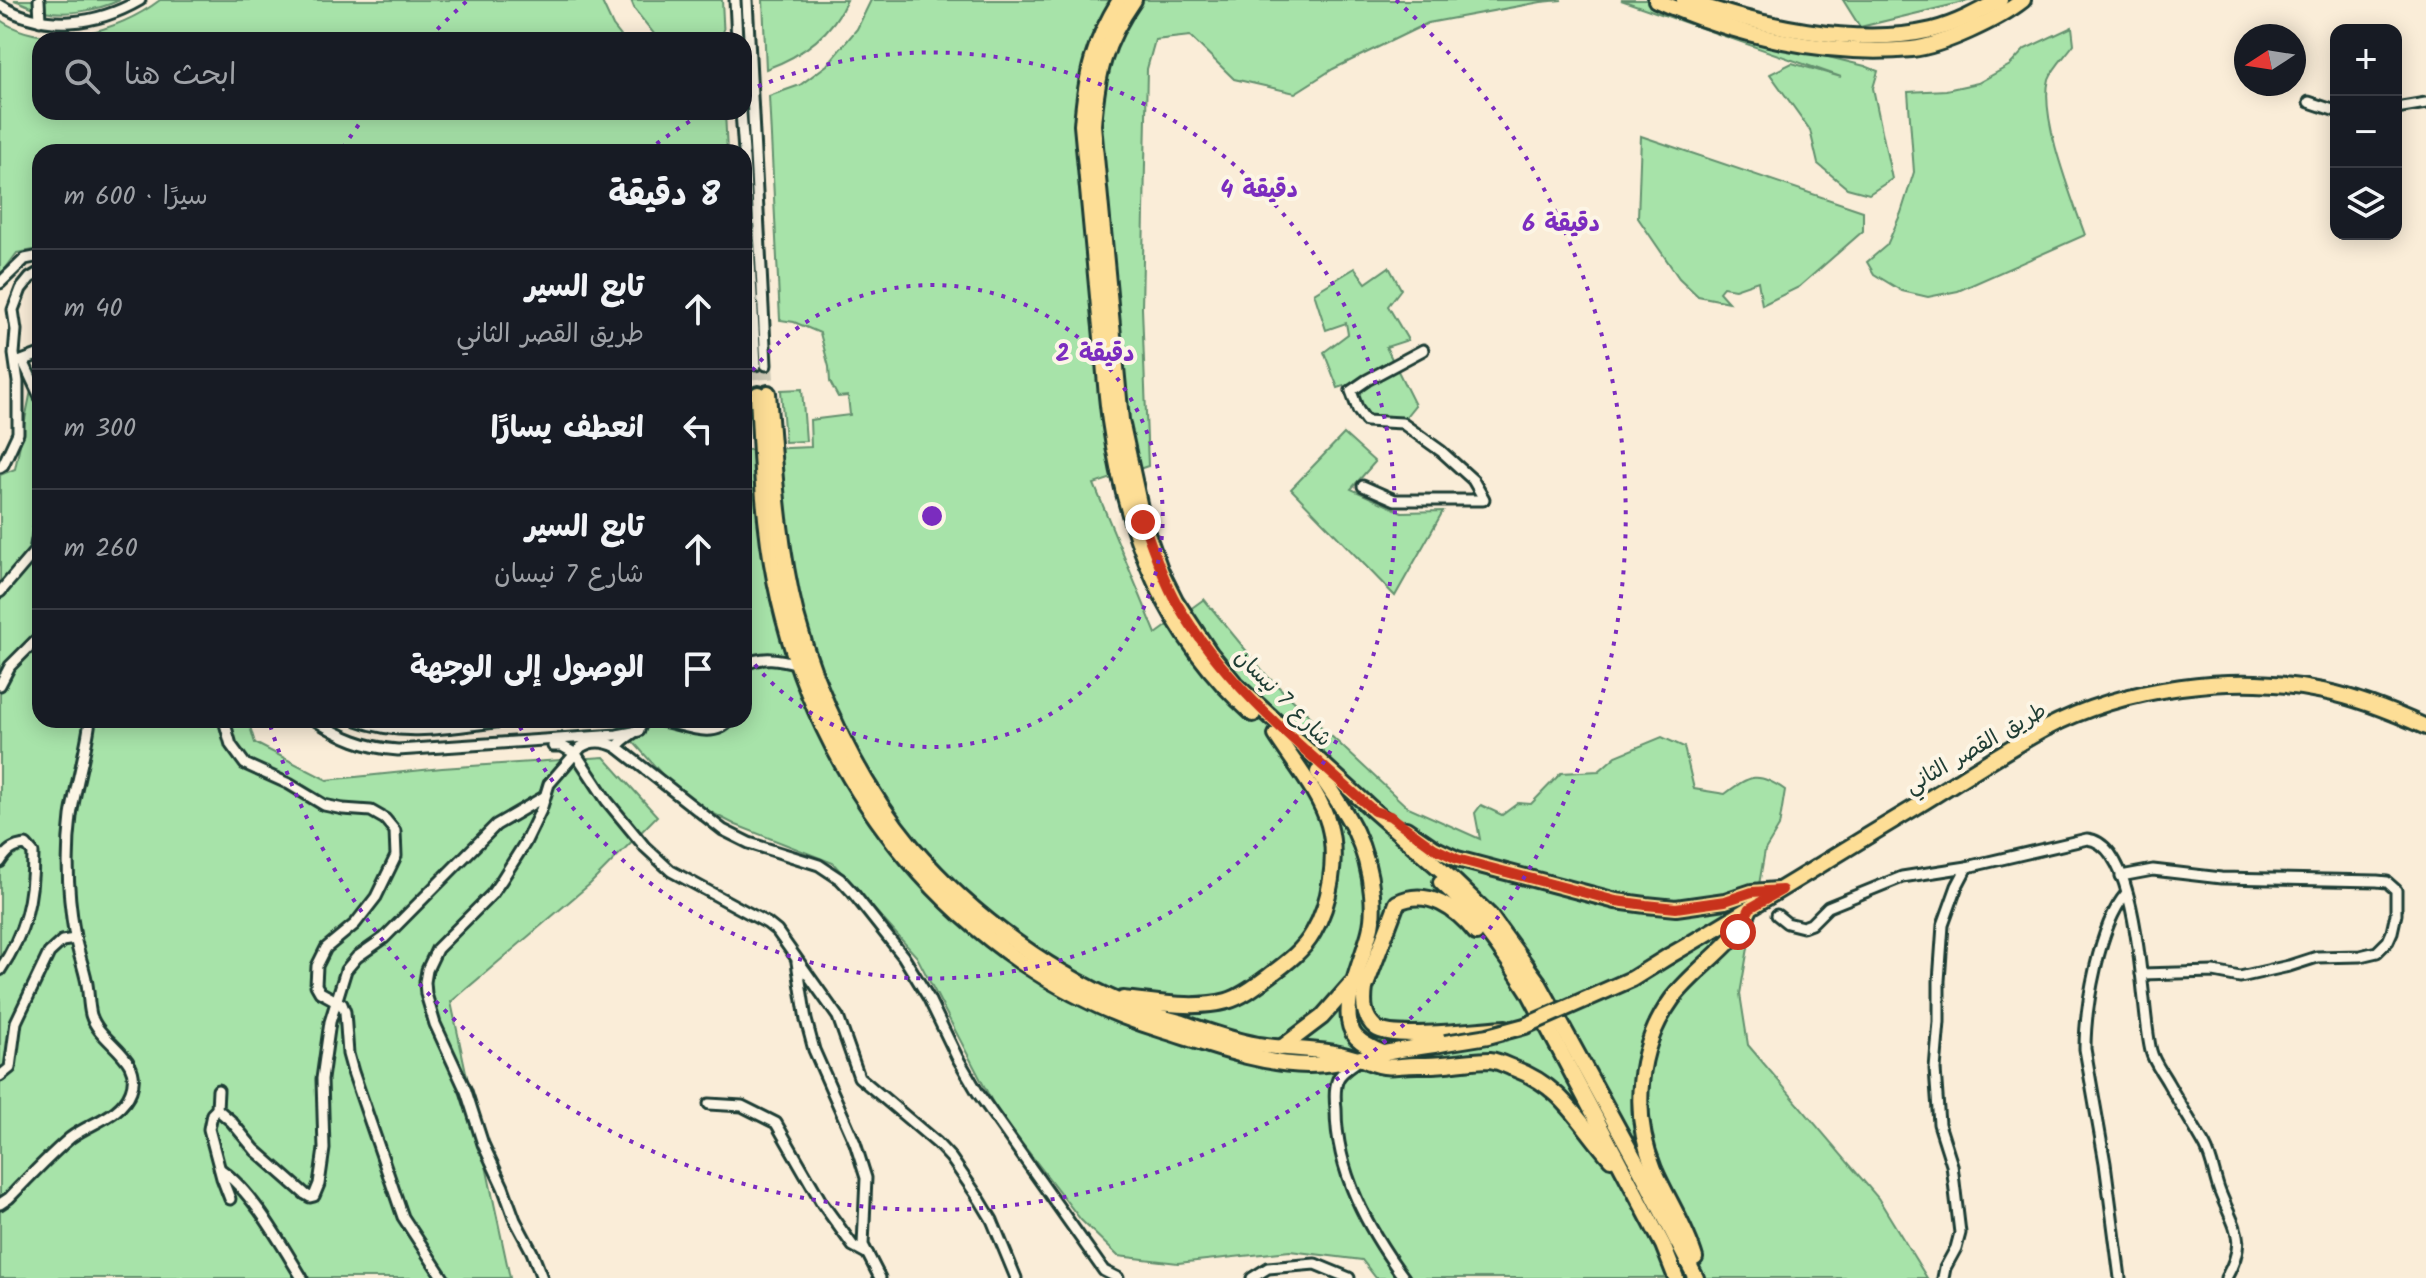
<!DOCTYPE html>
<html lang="ar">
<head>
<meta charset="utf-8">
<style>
	:root { --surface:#171b24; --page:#242831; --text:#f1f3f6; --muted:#9ea1a6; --line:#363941 }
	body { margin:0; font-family:Kalam,"Playpen Sans Arabic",sans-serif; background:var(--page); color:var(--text); direction:rtl }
	.controls { position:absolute; right:24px; top:24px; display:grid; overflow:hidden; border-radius:16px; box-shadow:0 4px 20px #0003 }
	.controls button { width:72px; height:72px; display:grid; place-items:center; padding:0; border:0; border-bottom:2px solid var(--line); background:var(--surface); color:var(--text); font:40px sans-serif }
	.compass { position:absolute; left:2234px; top:24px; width:72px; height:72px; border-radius:50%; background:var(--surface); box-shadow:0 4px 20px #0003; rotate:258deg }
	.stop { position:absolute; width:24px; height:24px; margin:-18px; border:6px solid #c8321e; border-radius:50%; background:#fff }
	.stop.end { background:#c8321e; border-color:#fff; box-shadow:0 2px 8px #0008 }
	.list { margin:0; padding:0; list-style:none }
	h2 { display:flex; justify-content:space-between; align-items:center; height:104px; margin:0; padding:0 32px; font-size:34px }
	h2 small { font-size:26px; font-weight:400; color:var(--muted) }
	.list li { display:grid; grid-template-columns:52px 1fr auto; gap:24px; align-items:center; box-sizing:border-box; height:120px; padding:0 32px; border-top:2px solid var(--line) }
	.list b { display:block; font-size:30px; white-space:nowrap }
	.list p { margin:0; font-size:26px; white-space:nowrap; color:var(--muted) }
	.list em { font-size:26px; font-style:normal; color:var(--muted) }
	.icon { flex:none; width:44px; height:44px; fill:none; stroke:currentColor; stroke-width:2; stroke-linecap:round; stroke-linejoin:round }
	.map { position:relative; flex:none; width:2426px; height:1278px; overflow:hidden; direction:ltr }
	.search { position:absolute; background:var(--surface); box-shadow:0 4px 20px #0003; left:32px; top:32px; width:720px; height:88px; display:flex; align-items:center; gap:20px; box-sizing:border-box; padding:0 28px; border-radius:24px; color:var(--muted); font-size:30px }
	.panel { position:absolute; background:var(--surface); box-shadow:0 4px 20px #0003; left:32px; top:144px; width:720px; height:584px; border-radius:24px; direction:rtl }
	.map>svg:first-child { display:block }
	.green { fill:#a7e3a9; stroke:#63906e; stroke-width:2 }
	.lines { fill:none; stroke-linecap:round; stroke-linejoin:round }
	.primary-tunnel { stroke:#cecab7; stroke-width:14; stroke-dasharray:14 7; stroke-linecap:butt }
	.street-casing { stroke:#1f3d34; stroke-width:15 }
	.primary-casing { stroke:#1f3d34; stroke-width:20 }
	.street { stroke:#fcf5e5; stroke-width:9 }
	.primary { stroke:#fdde96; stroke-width:14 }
	.primary-bridge-casing { stroke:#1f3d34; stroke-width:20; stroke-linecap:butt }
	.primary-bridge { stroke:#fdde96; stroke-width:14 }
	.route { stroke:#c8321e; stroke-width:10 }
	.ring { fill:none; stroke:#7b2cbf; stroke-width:4; stroke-dasharray:4 8 }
	.labels { text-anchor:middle; stroke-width:8; stroke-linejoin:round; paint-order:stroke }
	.street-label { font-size:22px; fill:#1f3d34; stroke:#fcf5e5 }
	.centre { fill:#7b2cbf; stroke:#fcf5e5; stroke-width:4 }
	.ring-label { font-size:24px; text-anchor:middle; font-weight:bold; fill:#7b2cbf; stroke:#fcf5e5; stroke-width:8; stroke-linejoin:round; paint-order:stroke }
</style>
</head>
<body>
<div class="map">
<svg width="2426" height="1278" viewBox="0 0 2426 1278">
	<rect width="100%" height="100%" fill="#faedd8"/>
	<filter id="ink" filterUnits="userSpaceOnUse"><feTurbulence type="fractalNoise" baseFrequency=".0125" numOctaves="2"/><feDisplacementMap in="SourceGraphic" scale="16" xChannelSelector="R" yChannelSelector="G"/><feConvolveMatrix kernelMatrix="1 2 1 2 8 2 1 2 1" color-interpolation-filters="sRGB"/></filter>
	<g filter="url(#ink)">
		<!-- green -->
		<g class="green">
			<path d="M14 0H120C98 10 68 16 44 11 34 9 23 3 14 0Z"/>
			<path d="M160 0H601L613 26 624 40H40V112H725L727 152H40V249L17 253 0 276V20C47 52 118 32 160 0Z"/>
			<polygon points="631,0 722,0 724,40 659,40 635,10"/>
			<path d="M763 0H847C831 35 802 56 766 69Z"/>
			<path d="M871 0H1562L1541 2 1428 23 1333 69 1295 93 1234 79 1190 36 1155 40 1147 69 1142 308 1148 466 1094 484 1156 634 1204 599 1267 676 1406 806 1480 839 1475 813 1481 805 1502 815 1518 803 1531 804 1561 773 1599 771 1616 756 1662 737 1684 747 1694 789 1725 794C1750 775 1758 771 1785 790L1779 827 1765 850 1740 994 1748 1045 1878 1198 1927 1278H1376L1362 1260 1290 1251 1178 1263 1118 1256 1081 1220 997 1111 917 957 833 863 736 825 683 798 614 720H744V450L811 447 810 420 850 415 848 396 838 397 830 382 829 367 820 333 794 322 780 320 769 96 800 85 827 65 857 29Z"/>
			<polygon points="1621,0 1659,0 1800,50 1865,66 1878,71 1873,88 1892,179 1869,194 1847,188 1818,164 1810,130 1770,74 1792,63 1841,77"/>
			<polygon points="1843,0 1972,0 1860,27"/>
			<path d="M2072 27 2074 44C2067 54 2053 68 2049 79 2039 117 2072 198 2085 235L1958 291 1928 297 1902 291 1874 274 1867 262 1887 245 1901 213 1914 172 1908 92 1946 90 1978 83 2010 65 2025 49Z"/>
			<polygon points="1641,136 1863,211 1863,231 1799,287 1762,305 1758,281 1735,289 1723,287 1719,292 1728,302 1698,296 1679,278 1638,218"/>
			<polygon points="1389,267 1401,289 1388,306 1408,340 1386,347 1415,405 1403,420 1366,416 1351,384 1338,388 1324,352 1348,334 1346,323 1326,330 1314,293 1355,268 1366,283"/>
			<polygon points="35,371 40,372 40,720 248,720 255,743 327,780 442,768 604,757 657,816 590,884 451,1002 510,1278 0,1278 0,475 15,469"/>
			<polygon points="802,389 806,441 785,442 781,390"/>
			<polygon points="1344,434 1375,462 1351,489 1402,512 1443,511 1395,596 1291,489"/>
			<polygon points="364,720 510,720 402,730"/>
		</g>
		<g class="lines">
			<!-- primary-tunnel -->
			<g class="primary-tunnel">
				<polyline points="756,365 758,394"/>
				<polyline points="766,365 768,393"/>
			</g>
			<defs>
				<g id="street">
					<polyline points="39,0 40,21"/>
					<polyline points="735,0 737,40"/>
					<polyline points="747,0 766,365"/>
					<path d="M0 5C44 32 97 25 140 0"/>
					<polyline points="2309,102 2336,111"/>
					<polyline points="2396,108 2426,103"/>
					<polyline points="741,112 744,152"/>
					<polyline points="744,157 756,365"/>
					<polyline points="0,283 25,259 40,256"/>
					<polyline points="1423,350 1367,380 1351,391 1358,410 1366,421 1402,423 1441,451 1473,480 1484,499"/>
					<polyline points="23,361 40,397"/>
					<polyline points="19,362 40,354"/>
					<polyline points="0,467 3,465 18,433 18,382 14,354 16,330 13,310 21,289 30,278 40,272"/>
					<polyline points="1363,486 1395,500 1483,500"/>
					<polyline points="0,592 35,551 40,523"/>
					<path d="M744 665C762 655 780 659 799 664"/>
					<polyline points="0,685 10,666 40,636"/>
					<polyline points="224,720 231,745 245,764 289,784 324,805 343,809 371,811 385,819 395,831 396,856 376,897 355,924 326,948 317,966 316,985 320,992 342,1004 345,1012 348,1054 353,1072 403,1217 443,1278"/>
					<path d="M315 720C341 737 366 748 398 750L617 735 639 731"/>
					<path d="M357 720C405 739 462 725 513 720"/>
					<path d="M656 720C679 722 713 742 730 720"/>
					<polyline points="553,746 562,746 576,754 607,801 645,847 671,871 767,923 777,931 838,1017 859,1077 937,1143 951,1158 980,1200 992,1220 1016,1278"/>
					<path d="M617 747C626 734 636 736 644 721L652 720"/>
					<path d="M0 862C7 851 13 846 26 845L33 853C33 900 26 931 0 970"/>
					<polyline points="2121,876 2153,870 2221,878 2377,881 2387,882 2396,890 2396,914 2392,932 2388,941 2377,952 2360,956 2317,957 2289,966 2240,977 2214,972 2141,974"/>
					<path d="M1777 915 1787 923 1803 927 1811 924 1828 907 1902 877 1967 867 2087 839C2142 844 2140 1009 2151 1051 2154 1063 2162 1072 2168 1083 2180 1104 2193 1125 2205 1146 2213 1161 2214 1177 2220 1192 2235 1230 2248 1239 2226 1278"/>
					<polyline points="797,962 806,1020 814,1050 855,1143 866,1178 863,1245 880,1278"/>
					<path d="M1356 1062C1350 1067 1341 1072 1338 1079 1334 1088 1335 1100 1336 1109 1336 1172 1368 1229 1404 1278"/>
					<polyline points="0,1076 10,1068 16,1022 49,953 62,941 75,939"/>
					<polyline points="218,1090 217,1109 212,1114 209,1129 222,1178 230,1199"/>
					<polyline points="709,1104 742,1106 776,1123 822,1203 853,1246 868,1254"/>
					<polyline points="217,1109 231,1121 255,1150 305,1194 310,1197 314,1196 319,1184 324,1149 322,1079 330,1022 346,970 357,957 384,938 496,825 544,797"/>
					<path d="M220 1169C253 1192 281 1244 302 1278"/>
					<path d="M0 1204 9 1198C29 1177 49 1156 70 1138 91 1122 121 1117 131 1091 144 1057 100 1044 91 1015 88 1003 89 991 86 979 83 965 78 952 75 937 68 898 66 855 71 816 76 784 86 752 90 720"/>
					<path d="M542 1278 532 1252 515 1220 503 1187 483 1144 466 1091 435 1024 426 994 425 982 427 970 437 949 492 894 501 881 525 843 541 810 549 784 581 747C593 739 605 741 617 747L723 830 749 843 819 865 840 879 853 893 903 956 928 997 957 1057 978 1093 1104 1271 1118 1278"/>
					<polyline points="1252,1278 1268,1268 1315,1264 1349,1278"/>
					<polyline points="1943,1278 1945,1268 1956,1248 1960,1233 1952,1165 1939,1124 1935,1069 1939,1022 1939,981 1943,925 1957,886 1967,867"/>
					<path d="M2120 1278 2105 1163 2085 1049C2085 1008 2099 925 2126 894"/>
				</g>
				<g id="primary">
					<path d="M1120 0C1093 44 1086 74 1082 125 1088 190 1094 254 1100 318 1104 352 1105 387 1110 421 1126 535 1166 636 1253 714"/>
					<path d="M1134 0C1104 43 1097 74 1093 125L1121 420 1143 522 1161 572 1175 600 1210 653 1237 686 1374 811 1455 882 1490 916 1538 982 1638 1165 1696 1278"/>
					<path d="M1656 0C1733 35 1827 57 1912 49 1942 46 1999 19 2023 0"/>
					<path d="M1684 0C1757 25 1855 48 1932 30 1956 24 1978 12 2000 0"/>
					<path d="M768 393C774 468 778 543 796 615 817 696 859 783 912 847 972 917 1055 978 1142 1011 1155 1016 1169 1019 1183 1023 1208 1032 1231 1040 1258 1045 1290 1050 1323 1048 1354 1058"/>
					<path d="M758 394C761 456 763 519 775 580 815 785 959 968 1162 1030 1210 1045 1258 1064 1308 1065 1333 1065 1356 1059 1380 1054 1401 1049 1424 1047 1445 1043"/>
					<path d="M1318 772C1347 814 1367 841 1372 894 1373 905 1373 920 1370 931 1364 958 1335 1013 1356 1037 1364 1045 1373 1049 1383 1053"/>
					<polyline points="1406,829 1434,848 1457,859 1616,901 1646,905 1676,908 1725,901 1752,892 1777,890"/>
					<path d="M1441 882C1476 913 1504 953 1529 992L1663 1245 1676 1278"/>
					<path d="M1476 933C1457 909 1427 887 1397 903L1365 988C1363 1003 1363 1017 1376 1028 1393 1041 1481 1029 1506 1028"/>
					<path d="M1669 956C1752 908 1832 857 1914 808 1957 782 2000 753 2044 729 2124 687 2235 672 2323 691 2359 698 2393 712 2426 727"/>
					<path d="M1123 999C1157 1002 1193 1010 1227 1001 1242 997 1257 985 1269 976 1285 964 1303 951 1313 933 1330 904 1338 858 1329 825 1321 795 1293 762 1276 735"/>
					<polyline points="1281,1048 1322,1017 1351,984"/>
					<path d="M1362 1059C1390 1072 1394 1064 1422 1065 1445 1066 1467 1060 1490 1060 1498 1061 1506 1065 1513 1068 1564 1087 1578 1122 1611 1159"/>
					<path d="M1695 1258C1686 1227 1667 1199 1654 1169 1631 1114 1637 1047 1672 999 1691 974 1718 956 1737 933 1742 927 1745 918 1749 911"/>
				</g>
			</defs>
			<!-- street casing -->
			<use href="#street" class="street-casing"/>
			<!-- primary casing -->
			<use href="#primary" class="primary-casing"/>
			<!-- street -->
			<use href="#street" class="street"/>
			<!-- primary -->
			<use href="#primary" class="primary"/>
			<defs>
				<polyline id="primary-bridge" points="1445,1043 1488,1036 1525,1026 1632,979 1669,956"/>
			</defs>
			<!-- primary-bridge casing -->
			<use href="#primary-bridge" class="primary-bridge-casing"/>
			<!-- primary-bridge -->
			<use href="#primary-bridge" class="primary-bridge"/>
		</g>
	</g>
	<g class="lines" filter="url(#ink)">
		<!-- route -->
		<path class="route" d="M1143 522C1153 549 1162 577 1176 602 1225 686 1302 747 1374 811L1390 816 1434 848 1457 859 1616 901 1646 905 1676 908 1725 901 1752 892 1782 890 1750 908 1738 932"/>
	</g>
	<!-- distance rings -->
	<g class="ring">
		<path d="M745 380A231 231 0 1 1 745 652"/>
		<path d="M647 151A463 463 0 0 1 704 113M747 91A463 463 0 1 1 518 723"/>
		<path d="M343 148A694 694 0 0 1 367 113M429 38A694 694 0 0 1 468 0M1396 0A694 694 0 1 1 270 725"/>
	</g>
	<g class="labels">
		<!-- street labels -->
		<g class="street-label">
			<text transform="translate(1284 697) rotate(45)" y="8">شارع 7 نيسان</text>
			<text transform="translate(1975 747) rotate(-30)" y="8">طريق القصر الثاني</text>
		</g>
	</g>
	<circle cx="932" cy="516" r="12" class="centre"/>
	<g class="ring-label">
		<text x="1259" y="197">4 دقيقة</text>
		<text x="1561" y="231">6 دقيقة</text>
		<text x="1095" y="361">2 دقيقة</text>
	</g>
</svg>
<div class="controls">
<button>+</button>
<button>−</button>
<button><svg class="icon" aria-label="layers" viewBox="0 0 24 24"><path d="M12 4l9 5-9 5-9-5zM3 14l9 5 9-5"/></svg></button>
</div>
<svg class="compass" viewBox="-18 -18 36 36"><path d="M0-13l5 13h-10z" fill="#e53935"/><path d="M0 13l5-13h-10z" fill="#9ea1a6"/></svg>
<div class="stop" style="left:1738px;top:932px"></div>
<div class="stop end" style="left:1143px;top:522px"></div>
<div class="search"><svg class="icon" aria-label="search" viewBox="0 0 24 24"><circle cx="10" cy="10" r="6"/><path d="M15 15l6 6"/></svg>ابحث هنا</div>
<section class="panel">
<h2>8 دقيقة<small>سيرًا · 600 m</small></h2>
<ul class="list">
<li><svg class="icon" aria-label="ahead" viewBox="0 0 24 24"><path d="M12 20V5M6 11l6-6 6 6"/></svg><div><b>تابع السير</b><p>طريق القصر الثاني</p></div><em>40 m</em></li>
<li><svg class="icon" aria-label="left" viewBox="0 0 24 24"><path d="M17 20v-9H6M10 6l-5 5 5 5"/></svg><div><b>انعطف يسارًا</b></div><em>300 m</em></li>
<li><svg class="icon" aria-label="ahead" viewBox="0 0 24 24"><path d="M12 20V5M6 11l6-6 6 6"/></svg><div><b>تابع السير</b><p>شارع 7 نيسان</p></div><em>260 m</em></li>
<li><svg class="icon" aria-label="arrive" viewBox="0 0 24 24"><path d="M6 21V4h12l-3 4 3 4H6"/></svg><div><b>الوصول إلى الوجهة</b></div></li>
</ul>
</section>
</div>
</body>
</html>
